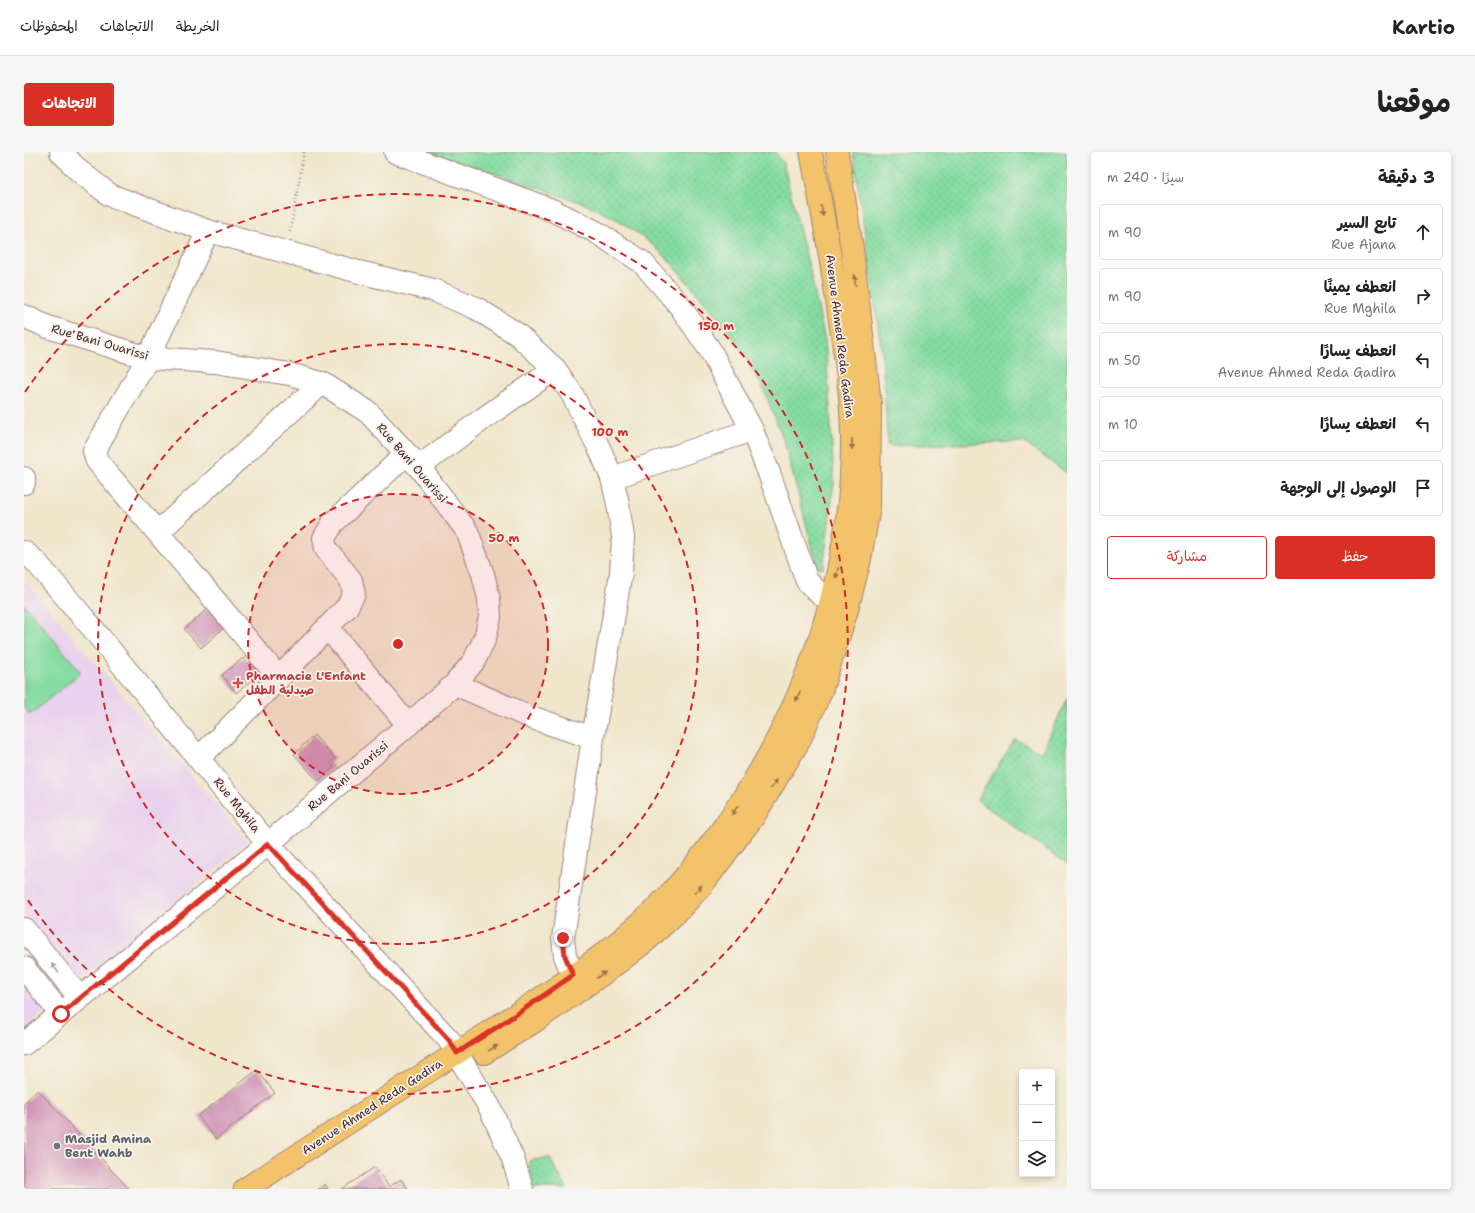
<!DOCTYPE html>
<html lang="ar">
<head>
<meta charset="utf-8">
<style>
	:root { --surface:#fff; --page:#f6f6f6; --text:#222; --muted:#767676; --line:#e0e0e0; --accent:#d93025 }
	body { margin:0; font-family:"Shantell Sans","Playpen Sans Arabic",sans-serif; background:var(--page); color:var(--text); direction:rtl }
	.controls { position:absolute; right:12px; bottom:12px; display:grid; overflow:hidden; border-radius:4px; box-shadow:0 2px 6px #0003 }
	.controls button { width:36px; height:36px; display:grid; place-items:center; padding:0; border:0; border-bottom:1px solid var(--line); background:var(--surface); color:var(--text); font:20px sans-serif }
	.stop { position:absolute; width:12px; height:12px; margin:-9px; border:3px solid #d93025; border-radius:50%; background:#fff }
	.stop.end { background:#d93025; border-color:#fff; box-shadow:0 1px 4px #0008 }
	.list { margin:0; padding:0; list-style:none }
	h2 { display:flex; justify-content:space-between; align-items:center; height:52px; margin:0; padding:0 16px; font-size:17px }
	h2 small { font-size:13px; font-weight:400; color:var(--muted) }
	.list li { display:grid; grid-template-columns:26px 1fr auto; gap:12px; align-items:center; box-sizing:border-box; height:56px; margin:0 8px 8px; padding:0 8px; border:1px solid var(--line); border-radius:4px }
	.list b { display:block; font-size:15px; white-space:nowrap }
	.list p { margin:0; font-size:13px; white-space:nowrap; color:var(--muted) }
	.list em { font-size:13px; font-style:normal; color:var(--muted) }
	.actions { display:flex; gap:8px; padding:12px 16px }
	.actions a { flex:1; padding:9px 0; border:1px solid var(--accent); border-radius:4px; text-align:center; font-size:14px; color:var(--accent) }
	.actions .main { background:var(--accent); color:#fff }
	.icon { flex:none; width:22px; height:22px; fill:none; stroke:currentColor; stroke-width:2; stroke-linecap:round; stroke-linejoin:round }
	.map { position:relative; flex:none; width:1043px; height:1037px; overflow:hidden; direction:ltr; border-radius:4px }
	header { display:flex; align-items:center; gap:24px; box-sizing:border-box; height:56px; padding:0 20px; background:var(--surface); border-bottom:1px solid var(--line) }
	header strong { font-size:19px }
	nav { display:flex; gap:22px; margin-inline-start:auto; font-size:14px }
	.intro { display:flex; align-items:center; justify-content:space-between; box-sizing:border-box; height:96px; padding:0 24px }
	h1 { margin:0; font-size:28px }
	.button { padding:10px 18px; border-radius:4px; background:var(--accent); color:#fff; font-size:14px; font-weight:700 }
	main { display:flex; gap:24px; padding:0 24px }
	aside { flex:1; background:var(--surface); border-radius:4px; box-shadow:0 2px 6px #0003 }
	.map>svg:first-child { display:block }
	.built { fill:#e9d2ee }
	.grass { fill:url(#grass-dots); stroke:#677e66 }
	.pitch { fill:#84dca1; stroke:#677e66 }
	.building { fill:#d097b9 }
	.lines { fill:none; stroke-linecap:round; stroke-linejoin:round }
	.minor-casing { stroke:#9d827c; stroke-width:24 }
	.major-casing { stroke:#9d827c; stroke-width:24 }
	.path { stroke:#9d827c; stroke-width:2.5; stroke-dasharray:1 3; stroke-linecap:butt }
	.minor { stroke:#fff; stroke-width:22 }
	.major { stroke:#f2c36a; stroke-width:22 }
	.oneway { fill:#9e714a }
	.oneway2 { fill:#ae9aa0 }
	.route { stroke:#d93025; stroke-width:5 }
	.ring { fill:none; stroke:#d62828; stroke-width:2; stroke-dasharray:7 5 }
	.health-dot { fill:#e0444e; stroke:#f7f3e8; stroke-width:1.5 }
	.worship-dot { fill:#6b7280; stroke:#f7f3e8; stroke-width:1.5 }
	.labels { text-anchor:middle; stroke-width:3.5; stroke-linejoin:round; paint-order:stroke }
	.street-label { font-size:12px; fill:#4a1f2b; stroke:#f7f3e8 }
	.health-label { font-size:12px; font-weight:bold; fill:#be3a42; stroke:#f7f3e8; text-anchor:start }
	.worship-label { font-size:12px; font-weight:bold; fill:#5b616d; stroke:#f7f3e8; text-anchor:start }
	.centre { fill:#d62828; stroke:#f7f3e8; stroke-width:2 }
	.ring-label { font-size:12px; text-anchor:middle; font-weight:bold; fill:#d62828; stroke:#f7f3e8; stroke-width:3.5; stroke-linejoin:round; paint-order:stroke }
</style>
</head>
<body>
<header>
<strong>Kartio</strong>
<nav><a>الخريطة</a><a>الاتجاهات</a><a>المحفوظات</a></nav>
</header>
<div class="intro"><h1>موقعنا</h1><a class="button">الاتجاهات</a></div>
<main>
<aside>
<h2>3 دقيقة<small>سيرًا · 240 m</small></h2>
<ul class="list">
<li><svg class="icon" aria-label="ahead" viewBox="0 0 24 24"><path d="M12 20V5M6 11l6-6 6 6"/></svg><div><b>تابع السير</b><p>Rue Ajana</p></div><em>90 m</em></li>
<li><svg class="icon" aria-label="right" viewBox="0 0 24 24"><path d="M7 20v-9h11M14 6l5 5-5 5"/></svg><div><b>انعطف يمينًا</b><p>Rue Mghila</p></div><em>90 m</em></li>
<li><svg class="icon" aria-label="left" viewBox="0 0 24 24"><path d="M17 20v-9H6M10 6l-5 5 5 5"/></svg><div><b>انعطف يسارًا</b><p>Avenue Ahmed Reda Gadira</p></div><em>50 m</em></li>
<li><svg class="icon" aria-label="left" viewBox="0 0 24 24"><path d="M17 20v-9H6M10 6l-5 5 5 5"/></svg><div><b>انعطف يسارًا</b></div><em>10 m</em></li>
<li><svg class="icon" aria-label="arrive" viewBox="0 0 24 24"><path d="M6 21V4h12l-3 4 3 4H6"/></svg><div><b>الوصول إلى الوجهة</b></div></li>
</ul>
<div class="actions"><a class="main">حفظ</a><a>مشاركة</a></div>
</aside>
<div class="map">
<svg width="1043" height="1037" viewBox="0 0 1043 1037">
	<defs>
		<pattern id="grass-dots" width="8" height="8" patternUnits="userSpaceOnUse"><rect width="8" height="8" fill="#84dca1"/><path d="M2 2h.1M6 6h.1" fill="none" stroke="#74bc8b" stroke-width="1.8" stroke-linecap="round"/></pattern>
	</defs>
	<rect width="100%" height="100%" fill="#f7f3e8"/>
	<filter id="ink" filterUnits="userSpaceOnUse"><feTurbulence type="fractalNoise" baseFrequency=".025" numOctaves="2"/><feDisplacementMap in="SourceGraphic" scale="8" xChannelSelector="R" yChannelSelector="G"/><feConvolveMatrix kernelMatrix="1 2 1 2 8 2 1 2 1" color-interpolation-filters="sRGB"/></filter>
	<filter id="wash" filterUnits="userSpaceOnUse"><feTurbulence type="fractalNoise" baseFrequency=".012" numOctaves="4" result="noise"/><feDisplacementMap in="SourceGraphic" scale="16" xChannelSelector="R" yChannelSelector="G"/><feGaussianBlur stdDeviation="0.9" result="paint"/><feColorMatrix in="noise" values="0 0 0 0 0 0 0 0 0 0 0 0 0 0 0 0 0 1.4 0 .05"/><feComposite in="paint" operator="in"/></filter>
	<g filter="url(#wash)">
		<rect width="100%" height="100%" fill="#f0e6cc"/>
		<!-- built -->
		<polygon class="built" points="0,428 224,690 0,877"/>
		<!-- grass -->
		<g class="grass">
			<polygon points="405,0 751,0 759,11 786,119 801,188 805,240 810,331 799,417 794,416 759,286 738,234 722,206 705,179 644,107 629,93 596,69 559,51"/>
			<polygon points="829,0 1043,0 1043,321 999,290 864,294 858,200"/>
			<polygon points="1043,546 1043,712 953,648 991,587 1018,601"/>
			<polygon points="525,1005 543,1037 510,1037 505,1009"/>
		</g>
		<!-- pitch -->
		<polygon class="pitch" points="0,452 57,520 6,563 0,556"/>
		<g id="blocks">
			<!-- building -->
			<g class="building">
				<polygon points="187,454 203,473 177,496 160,477"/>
				<polygon points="219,506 224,512 229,507 239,519 212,541 198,523"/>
				<polygon points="290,583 311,606 306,611 310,615 294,629 270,602"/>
				<polygon points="233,918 251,941 192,987 174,964"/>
				<polygon points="14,938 105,1037 0,1037 0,951"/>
				<polygon points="351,1015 365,1035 377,1027 384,1037 318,1037"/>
				<polygon points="301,1032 304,1037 294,1037"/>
			</g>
		</g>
	</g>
	<g filter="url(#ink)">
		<use href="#blocks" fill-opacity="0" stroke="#9d827c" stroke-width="1"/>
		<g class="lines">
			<defs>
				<g id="minor">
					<polyline points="37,0 55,19 86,43 107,51 184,79 335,120 409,138 452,156 493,182 531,217 548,242 577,300 588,326 594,352 599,385 597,421 569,586 539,786 541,804 549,823"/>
					<polyline points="371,0 528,58 572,80 618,110 656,154 686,198 728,278 745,321 783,429 796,442 807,448"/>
					<polyline points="184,79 124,206 70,299 73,309 189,446 255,526"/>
					<polyline points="0,164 24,175 124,206 191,210 265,222 298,231 344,260 395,315 443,379 459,422 465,447 466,465 461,486 450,509 431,532 384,573 244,692 0,892"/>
					<polyline points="395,315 460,266 531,217"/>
					<polyline points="0,326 0,331"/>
					<polyline points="588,326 728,278"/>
					<polyline points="134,380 298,231"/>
					<polyline points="0,400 11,409 65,472 244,692 425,888 466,956 489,1007 498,1037"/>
					<polyline points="301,478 309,482 384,573"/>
					<polyline points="431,532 506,565 569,586"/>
					<polyline points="175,606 255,526 323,455 330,442 327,428 302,397 300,386 309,371 382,302"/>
					<polyline points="0,777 56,846"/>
					<polyline points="0,816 37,862"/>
				</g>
				<g id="major">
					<polyline points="460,901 511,869 583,819 623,788 652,761 678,733 730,664 775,589 797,539 823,458 836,407 845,355 846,252 828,97 813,0"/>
					<path d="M221 1037C301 986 380 935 459 884 516 847 575 810 624 764 656 734 683 699 708 663 783 553 829 421 828 286 828 247 822 208 816 169 808 112 798 56 787 0"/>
				</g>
			</defs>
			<!-- minor casing -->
			<use href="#minor" class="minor-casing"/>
			<!-- major casing -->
			<use href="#major" class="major-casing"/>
			<!-- path -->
			<polyline class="path" points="266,80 280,0"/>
			<!-- minor -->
			<use href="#minor" class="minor"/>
			<!-- major -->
			<use href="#major" class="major"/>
		</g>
		<!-- one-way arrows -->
		<defs><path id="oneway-solid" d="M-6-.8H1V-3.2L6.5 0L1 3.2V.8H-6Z"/></defs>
		<g class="oneway">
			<use href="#oneway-solid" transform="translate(798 59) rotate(79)"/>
			<use href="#oneway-solid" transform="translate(831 128) rotate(-95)"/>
			<use href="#oneway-solid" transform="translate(828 292) rotate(91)"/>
			<use href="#oneway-solid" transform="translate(813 421) rotate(103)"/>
			<use href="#oneway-solid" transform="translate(774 544) rotate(113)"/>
			<use href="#oneway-solid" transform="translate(750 632) rotate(-58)"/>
			<use href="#oneway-solid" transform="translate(711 658) rotate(124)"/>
			<use href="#oneway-solid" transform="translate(674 737) rotate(-47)"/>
			<use href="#oneway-solid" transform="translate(577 823) rotate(-35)"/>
			<use href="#oneway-solid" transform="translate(469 896) rotate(-32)"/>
		</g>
		<use class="oneway2" href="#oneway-solid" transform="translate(31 816) rotate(-129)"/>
	</g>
	<g class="lines" filter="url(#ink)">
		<!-- route -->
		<polyline class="route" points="37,862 244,692 425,888 433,901 496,860 549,823 541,804 539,786"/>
	</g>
	<!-- distance rings -->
	<circle cx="374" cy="492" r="150" fill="#d62828" fill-opacity=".12"/>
	<g class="ring">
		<circle cx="374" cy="492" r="150"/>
		<circle cx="374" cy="492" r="300"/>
		<path d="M1 240A450 450 0 1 1 1 744"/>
	</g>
	<!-- markers -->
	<path class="health-dot" d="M212 525h4v4h4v4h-4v4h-4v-4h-4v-4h4z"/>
	<circle class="worship-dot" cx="33" cy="994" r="4"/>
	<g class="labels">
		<!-- street labels -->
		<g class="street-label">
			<text transform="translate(816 184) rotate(83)" y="4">Avenue Ahmed Reda Gadira</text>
			<text transform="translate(76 190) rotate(16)" y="4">Rue Bani Ouarissi</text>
			<text transform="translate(388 311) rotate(49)" y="4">Rue Bani Ouarissi</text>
			<text transform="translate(324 624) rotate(-40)" y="4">Rue Bani Ouarissi</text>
			<text transform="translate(213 653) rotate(51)" y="4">Rue Mghila</text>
			<text transform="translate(348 955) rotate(-33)" y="4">Avenue Ahmed Reda Gadira</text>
		</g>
		<!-- health labels -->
		<g class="health-label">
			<text x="222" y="528">Pharmacie L'Enfant<tspan x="222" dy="14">صيدلية الطفل</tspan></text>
		</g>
		<!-- worship labels -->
		<g class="worship-label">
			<text x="41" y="991">Masjid Amina<tspan x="41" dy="14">Bent Wahb</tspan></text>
		</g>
	</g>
	<circle cx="374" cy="492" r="6" class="centre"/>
	<g class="ring-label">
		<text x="692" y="178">150 m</text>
		<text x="586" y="284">100 m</text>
		<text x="480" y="390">50 m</text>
	</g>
</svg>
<div class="controls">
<button>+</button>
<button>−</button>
<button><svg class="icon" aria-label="layers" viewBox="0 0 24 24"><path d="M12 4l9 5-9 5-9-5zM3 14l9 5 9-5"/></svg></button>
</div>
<div class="stop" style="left:37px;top:862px"></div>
<div class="stop end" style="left:539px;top:786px"></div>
</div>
</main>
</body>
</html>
